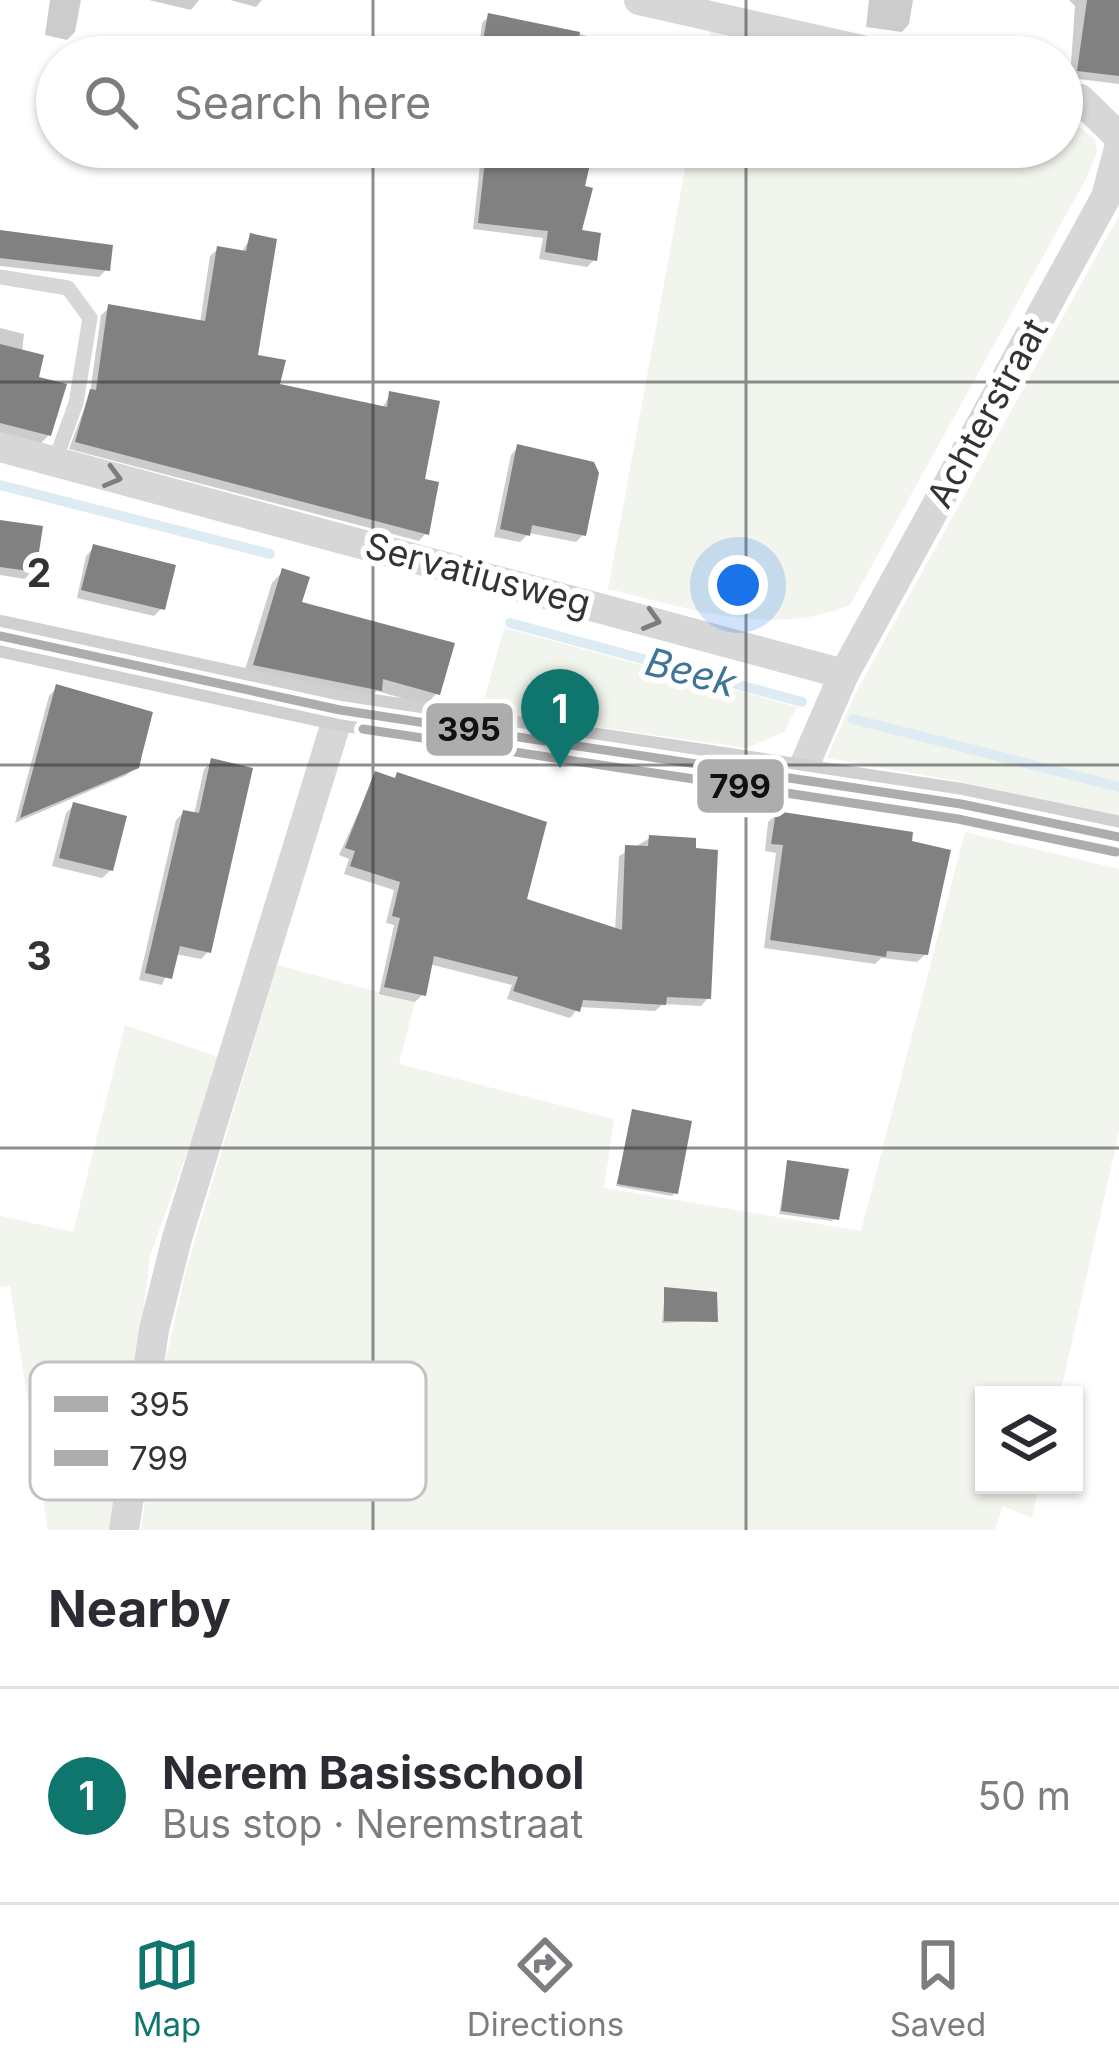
<!DOCTYPE html>
<html lang="en">
<head>
<meta charset="utf-8">
<style>
	:root { --surface:#fff; --page:#f2f2f3; --text:#2b2b33; --muted:#7c7c81; --line:#e1e1e2; --accent:#0f766e }
	body { margin:0; font-family:Inter,sans-serif; background:var(--page); color:var(--text) }
	.controls { position:absolute; right:36px; bottom:36px; display:grid; overflow:hidden; border-radius:0px; box-shadow:0 3px 9px #0004 }
	.controls button { width:108px; height:108px; display:grid; place-items:center; padding:0; border:0; border-bottom:3px solid var(--line); background:var(--surface); color:var(--text); font:60px sans-serif }
	.you { position:absolute; left:738px; top:585px; width:42px; height:42px; margin:-30px; border:9px solid #fff; border-radius:50%; background:#1a73e8; box-shadow:0 0 0 18px #1a73e833 }
	.badge { display:grid; place-items:center; width:78px; height:78px; border-radius:50%; background:var(--accent); color:#fff; font-size:39px; font-weight:700 }
	.pin { position:absolute; translate:-50% -99px; filter:drop-shadow(0 3px 6px #0008) }
	.pin::after { content:''; position:absolute; top:63px; width:42px; height:36px; background:inherit; clip-path:polygon(0 0,100% 0,50% 100%) }
	.list { margin:0; padding:0; list-style:none }
	h2 { display:flex; justify-content:space-between; align-items:center; height:156px; margin:0; padding:0 48px; font-size:51px }
	h2 small { font-size:39px; font-weight:400; color:var(--muted) }
	.list li { display:grid; grid-template-columns:78px 1fr auto; gap:36px; align-items:center; box-sizing:border-box; height:216px; padding:0 48px; border-top:3px solid var(--line) }
	.list b { display:block; font-size:45px; white-space:nowrap }
	.list p { margin:0; font-size:39px; white-space:nowrap; color:var(--muted) }
	.list em { font-size:39px; font-style:normal; color:var(--muted) }
	.icon { flex:none; width:66px; height:66px; fill:none; stroke:currentColor; stroke-width:2; stroke-linecap:round; stroke-linejoin:round }
	.map { position:relative; flex:none; width:1119px; height:1530px; overflow:hidden }
	.search { position:absolute; background:var(--surface); box-shadow:0 3px 9px #0004; left:36px; right:36px; top:36px; height:132px; display:flex; align-items:center; gap:30px; box-sizing:border-box; padding:0 42px; border-radius:66px; color:var(--muted); font-size:45px }
	.sheet { height:372px; background:var(--surface) }
	nav { display:flex; justify-content:space-around; align-items:center; box-sizing:border-box; height:168px; border-top:3px solid var(--line); background:var(--surface); font-size:33px; color:var(--muted) }
	nav a { display:grid; justify-items:center; gap:6px }
	nav .on { color:var(--accent) }
	.map>svg:first-child { display:block }
	.green { fill:#f1f5ed }
	.shadow { fill:#0003 }
	.lines { fill:none; stroke-linecap:round; stroke-linejoin:round }
	.stream { stroke:#ddebf3; stroke-width:10 }
	.building { fill:#818181 }
	.lane { stroke:#d7d7d7; stroke-width:15 }
	.street { stroke:#d7d7d7; stroke-width:30 }
	.secondary { stroke:#d0d0d0; stroke-width:42 }
	.bus-1-casing { stroke:#fff; stroke-width:18 }
	.bus-2-casing { stroke:#fff; stroke-width:18 }
	.bus-1 { stroke:#adadad; stroke-width:9 }
	.bus-2 { stroke:#adadad; stroke-width:9 }
	.oneway { stroke:#7d7d7d }
	.grid { fill:none; stroke:#333; stroke-width:3; stroke-opacity:0.55 }
	.labels { text-anchor:middle; stroke-width:12; stroke-linejoin:round; paint-order:stroke }
	.street-label { font-size:36px; fill:#333; stroke:#fff }
	.water-label { font-size:39px; font-style:italic; fill:#3f7597; stroke:#fff }
	.key { fill:#fff; stroke:#c2c2c2; stroke-width:3 }
	.key-label { font-size:33px; fill:#333 }
	.grid-label { font-size:39px; text-anchor:middle; font-weight:bold; fill:#333; stroke:#fff; stroke-width:12; stroke-linejoin:round; paint-order:stroke }
	.line-badge { stroke:#fff; stroke-width:4.5 }
	.pale-badge-label { font-size:33px; text-anchor:middle; font-weight:bold; fill:#111 }
</style>
</head>
<body>
<div class="map">
<svg width="1119" height="1530" viewBox="0 0 1119 1530">
	<rect width="100%" height="100%" fill="#fff"/>
	<!-- green -->
	<g class="green">
		<polygon points="711,27 834,57 706,57"/>
		<path d="M1062 114 1095 139 1097 152 1087 177 850 605C769 638 690 608 608 589L689 147H1062Z"/>
		<polygon points="1119,215 1119,819 963,782 827,758 855,694"/>
		<polygon points="504,628 797,707 784,732 747,748 481,711"/>
		<polygon points="965,832 1119,869 1119,1132 1060,1395 984,1395 984,1485 1039,1485 1032,1518 1003,1506 995,1530 141,1530 164,1367 186,1270 277,965 415,1002 399,1064 614,1119 604,1188 861,1231"/>
		<polygon points="125,1025 221,1058 150,1256 118,1530 48,1530 10,1286 0,1287 0,1216 73,1232"/>
	</g>
	<!-- shadow -->
	<g class="shadow">
		<polygon points="50,0 81,0 75,32 67,40 45,35"/>
		<polygon points="149,0 199,0 191,10"/>
		<polygon points="230,0 262,0 256,7"/>
		<polygon points="869,0 913,0 909,24 902,32 866,27"/>
		<polygon points="1069,0 1119,0 1119,84 1070,78 1075,6"/>
		<polygon points="489,16 555,27 662,57 478,57 482,23"/>
		<polygon points="294,36 319,41 315,57 287,57"/>
		<polygon points="482,147 591,147 578,232 594,260 587,267 539,259 543,238 473,229"/>
		<polygon points="0,234 107,269 99,277 0,266"/>
		<polygon points="251,237 254,357 277,386 382,409 390,394 422,482 426,533 419,541 69,449 90,393 101,315 109,308 200,323 210,256 218,249 241,253"/>
		<polygon points="0,328 24,334 22,353 35,379 49,435 37,447 0,437"/>
		<polygon points="518,447 584,534 576,542 529,533 520,542 494,537 511,455"/>
		<polygon points="0,521 33,570 25,579 0,575"/>
		<polygon points="94,547 162,608 154,616 77,598 86,556"/>
		<polygon points="283,571 298,604 437,693 426,705 377,691 367,701 243,676 272,583"/>
		<polygon points="57,688 136,766 127,775 15,823 49,696"/>
		<polygon points="212,762 208,952 201,959 175,954 162,985 139,980 176,820 183,813 194,815 204,769"/>
		<polygon points="376,774 523,901 615,932 619,856 650,838 708,998 701,1006 663,1004 655,1011 579,1007 570,1018 507,999 512,985 429,964 423,994 415,1002 379,994 394,925 386,923 394,890 344,874 349,859 339,855"/>
		<polygon points="74,805 111,870 102,878 52,866 66,813"/>
		<polygon points="777,814 926,954 917,962 881,958 875,964 764,948 776,853 765,851 768,822"/>
		<polygon points="633,1113 676,1192 672,1196 616,1186"/>
		<polygon points="788,1163 836,1218 832,1221 779,1214"/>
		<polygon points="665,1290 715,1320 662,1323"/>
	</g>
	<g class="lines">
		<!-- stream -->
		<g class="stream">
			<polyline points="0,485 270,554"/>
			<polyline points="510,623 802,702"/>
			<polyline points="853,719 1119,787"/>
		</g>
	</g>
	<!-- building -->
	<g class="building">
		<polygon points="1087,0 1119,0 1119,76 1077,71"/>
		<polygon points="488,13 580,32 576,57 480,57"/>
		<polygon points="558,147 594,147 585,186 593,188 582,230 601,233 597,261 545,252 548,231 478,223 486,151 555,165"/>
		<polygon points="0,230 113,245 110,271 0,258"/>
		<polygon points="250,233 277,239 258,355 286,360 280,384 387,407 389,391 440,401 425,479 439,482 429,535 75,442 90,389 96,390 108,304 205,321 217,246 246,251"/>
		<polygon points="0,344 44,355 39,377 67,384 51,436 0,423"/>
		<polygon points="517,444 594,462 599,473 586,536 532,525 530,536 500,529"/>
		<polygon points="0,520 43,526 36,572 0,567"/>
		<polygon points="93,544 176,565 165,610 81,590"/>
		<polygon points="282,568 310,577 302,602 455,643 440,695 383,679 382,691 253,665"/>
		<polygon points="56,684 153,712 142,755 139,768 20,818"/>
		<polygon points="211,758 253,768 211,953 180,946 172,979 145,973 183,810 199,813"/>
		<polygon points="375,771 395,778 397,772 547,822 527,899 622,930 625,845 648,846 649,835 696,838 696,848 718,850 711,999 667,997 666,1005 583,1000 580,1012 513,991 518,977 434,956 426,996 384,987 400,918 392,916 400,882 350,866 355,851 345,848"/>
		<polygon points="73,802 127,816 113,871 59,858"/>
		<polygon points="776,811 913,832 912,841 951,850 928,955 887,951 886,957 770,940 783,845 771,844"/>
		<polygon points="632,1109 692,1121 678,1194 617,1184"/>
		<polygon points="787,1160 849,1169 839,1220 781,1211"/>
		<polygon points="664,1287 717,1292 718,1322 664,1321"/>
	</g>
	<g class="lines">
		<!-- lane -->
		<polyline class="lane" points="0,277 68,288 90,318 76,403 55,461"/>
		<!-- street -->
		<g class="street">
			<polyline points="639,0 893,57"/>
			<polyline points="1062,95 1080,99 1119,137"/>
			<polyline points="0,447 844,674"/>
			<polyline points="798,780 844,674 1106,197 1119,148"/>
			<polyline points="124,1530 154,1330 177,1238 340,710"/>
		</g>
		<!-- secondary -->
		<polyline class="secondary" points="0,636 340,710 961,804 1119,837"/>
		<defs>
			<polyline id="bus-1" points="0,636 340,710 961,804 1119,837"/>
			<polyline id="bus-2" points="363,729 958,819 1116,852"/>
		</defs>
		<!-- bus-1 casing -->
		<use href="#bus-1" class="bus-1-casing"/>
		<!-- bus-2 casing -->
		<use href="#bus-2" class="bus-2-casing"/>
		<!-- bus-1 -->
		<use href="#bus-1" class="bus-1"/>
		<!-- bus-2 -->
		<use href="#bus-2" class="bus-2"/>
	</g>
	<!-- one-way arrows -->
	<defs><path id="oneway-chevron" d="M-2-3.5L2.5 0L-2 3.5" fill="none" stroke-width="1.6" stroke-linecap="round" stroke-linejoin="round" transform="scale(3)"/></defs>
	<g class="oneway">
		<use href="#oneway-chevron" transform="translate(113 477) rotate(15)"/>
		<use href="#oneway-chevron" transform="translate(652 620) rotate(16)"/>
	</g>
	<!-- grid -->
	<path class="grid" d="M373 0V57M746 0V57M373 147V1530M746 147V1530M0 382H1119M0 765H1119M0 1148H1119"/>
	<g class="labels">
		<!-- street labels -->
		<g class="street-label">
			<text transform="translate(987 413) rotate(-61)" y="13">Achterstraat</text>
			<text transform="translate(478 574) rotate(15)" y="13">Servatiusweg</text>
		</g>
		<!-- water labels -->
		<g class="water-label">
			<text transform="translate(691 672) rotate(15)" y="14">Beek</text>
		</g>
	</g>
	<!-- legend -->
	<rect x="30" y="1362" width="396" height="138" rx="18" class="key"/>
	<rect x="54" y="1396" width="54" height="16" fill="#adadad"/>
	<rect x="54" y="1450" width="54" height="16" fill="#adadad"/>
	<g class="key-label">
		<text x="129" y="1416">395</text>
		<text x="129" y="1470">799</text>
	</g>
	<g class="grid-label">
		<text x="39" y="587">2</text>
		<text x="39" y="970">3</text>
	</g>
	<g class="line-badge">
		<rect x="424" y="701" width="91" height="57" rx="12" fill="#adadad"/>
		<rect x="695" y="757" width="91" height="58" rx="12" fill="#adadad"/>
	</g>
	<g class="pale-badge-label">
		<text x="469" y="741">395</text>
		<text x="740" y="798">799</text>
	</g>
</svg>
<div class="controls">
<button><svg class="icon" aria-label="layers" viewBox="0 0 24 24"><path d="M12 4l9 5-9 5-9-5zM3 14l9 5 9-5"/></svg></button>
</div>
<div class="you"></div>
<div class="pin badge" style="left:560px;top:768px">1</div>
<div class="search"><svg class="icon" aria-label="search" viewBox="0 0 24 24"><circle cx="10" cy="10" r="6"/><path d="M15 15l6 6"/></svg>Search here</div>
</div>
<section class="sheet">
<h2>Nearby<small></small></h2>
<ul class="list">
<li><span class="badge">1</span><div><b>Nerem Basisschool</b><p>Bus stop · Neremstraat</p></div><em>50 m</em></li>
</ul>
</section>
<nav>
<a class="on"><svg class="icon" aria-label="map" viewBox="0 0 24 24"><path d="M3 6l6-2 6 2 6-2v14l-6 2-6-2-6 2zM9 4v14M15 6v14"/></svg>Map</a>
<a><svg class="icon" aria-label="directions" viewBox="0 0 24 24"><path d="M12 3l9 9-9 9-9-9zM9 14v-3h6M13 9l2 2-2 2"/></svg>Directions</a>
<a><svg class="icon" aria-label="saved" viewBox="0 0 24 24"><path d="M7 4h10v16l-5-4-5 4z"/></svg>Saved</a>
</nav>
</body>
</html>
